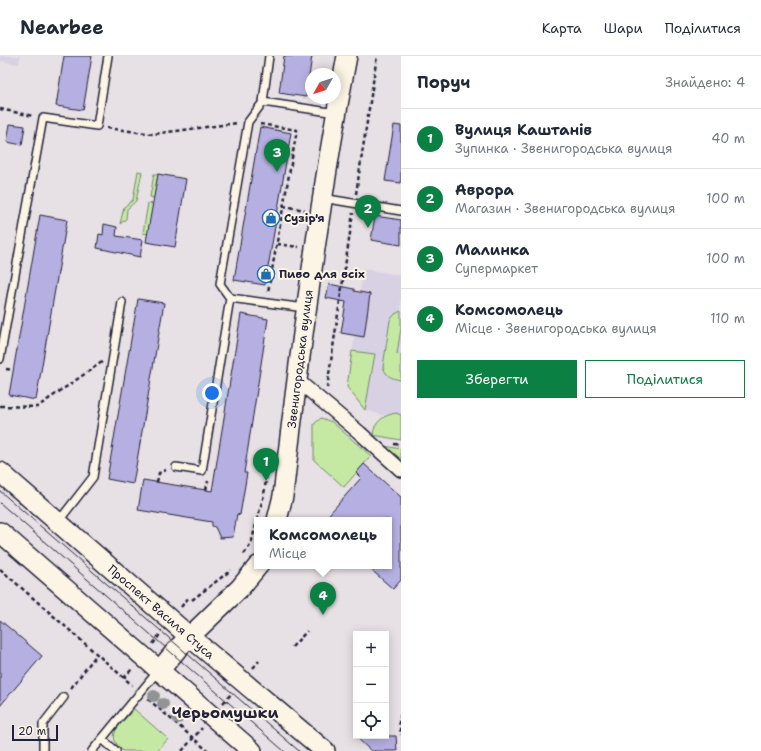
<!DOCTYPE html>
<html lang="uk">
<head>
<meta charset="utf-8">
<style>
	:root { --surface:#fff; --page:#f2f2f3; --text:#1f2937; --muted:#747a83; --line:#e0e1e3; --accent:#0b8043 }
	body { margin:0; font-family:"Shantell Sans",sans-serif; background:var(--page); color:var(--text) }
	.controls { position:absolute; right:12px; bottom:12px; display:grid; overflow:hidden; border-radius:0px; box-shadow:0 2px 10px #0003 }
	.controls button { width:36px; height:36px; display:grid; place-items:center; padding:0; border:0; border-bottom:1px solid var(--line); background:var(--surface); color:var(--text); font:20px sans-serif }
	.compass { position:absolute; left:305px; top:12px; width:36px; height:36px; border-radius:50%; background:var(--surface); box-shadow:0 2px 10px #0003; rotate:231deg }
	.scale { position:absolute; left:12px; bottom:10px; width:46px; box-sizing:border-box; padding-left:4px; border:2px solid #22223b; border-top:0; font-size:11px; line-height:14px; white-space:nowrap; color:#22223b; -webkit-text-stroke:3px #fcf5e5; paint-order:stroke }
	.you { position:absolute; left:212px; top:337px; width:14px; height:14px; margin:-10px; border:3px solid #fff; border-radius:50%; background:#1a73e8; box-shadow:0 0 0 6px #1a73e833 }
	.badge { display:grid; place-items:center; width:26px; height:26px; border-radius:50%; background:var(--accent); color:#fff; font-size:13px; font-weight:700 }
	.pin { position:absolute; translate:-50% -33px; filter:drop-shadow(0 1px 2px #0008) }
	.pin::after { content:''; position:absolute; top:21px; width:14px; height:12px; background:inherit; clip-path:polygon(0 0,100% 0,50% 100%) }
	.popup { position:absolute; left:254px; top:461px; width:138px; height:52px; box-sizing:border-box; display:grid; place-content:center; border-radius:0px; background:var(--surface); filter:drop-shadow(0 1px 3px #0005); font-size:13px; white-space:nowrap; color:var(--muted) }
	.popup b { font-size:15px; color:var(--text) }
	.popup::after { content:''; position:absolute; left:50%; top:100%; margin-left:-8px; border:8px solid transparent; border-top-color:var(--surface) }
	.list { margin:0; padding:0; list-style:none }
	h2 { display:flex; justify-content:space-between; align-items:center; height:52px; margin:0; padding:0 16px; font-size:17px }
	h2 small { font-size:13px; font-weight:400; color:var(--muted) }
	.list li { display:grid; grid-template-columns:26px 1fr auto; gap:12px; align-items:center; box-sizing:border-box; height:60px; padding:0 16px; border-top:1px solid var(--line) }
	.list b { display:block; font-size:15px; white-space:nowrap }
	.list p { margin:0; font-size:13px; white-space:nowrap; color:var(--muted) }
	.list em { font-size:13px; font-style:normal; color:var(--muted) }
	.actions { display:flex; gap:8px; padding:12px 16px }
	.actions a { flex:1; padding:9px 0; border:1px solid var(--accent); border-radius:0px; text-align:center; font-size:14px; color:var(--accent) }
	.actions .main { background:var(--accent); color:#fff }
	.icon { flex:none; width:22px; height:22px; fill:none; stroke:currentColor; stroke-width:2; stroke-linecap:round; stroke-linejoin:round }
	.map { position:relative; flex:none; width:401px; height:695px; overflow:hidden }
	header { display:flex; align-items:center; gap:24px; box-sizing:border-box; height:56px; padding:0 20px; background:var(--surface); border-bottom:1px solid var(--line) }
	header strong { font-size:19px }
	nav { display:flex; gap:22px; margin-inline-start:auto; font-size:14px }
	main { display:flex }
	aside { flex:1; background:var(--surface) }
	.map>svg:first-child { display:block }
	.built { fill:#d8d1e3 }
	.green { fill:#c5e9a3; stroke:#74866f }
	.building { fill:#b6afe1; stroke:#22223b }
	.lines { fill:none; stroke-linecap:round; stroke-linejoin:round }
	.lane-casing { stroke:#22223b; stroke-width:10 }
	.street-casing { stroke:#22223b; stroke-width:16 }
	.secondary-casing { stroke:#22223b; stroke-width:22 }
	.path { stroke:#22223b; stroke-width:2.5; stroke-dasharray:4 3; stroke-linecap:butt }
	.lane { stroke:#fcf5e5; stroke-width:7 }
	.street { stroke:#fcf5e5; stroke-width:13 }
	.secondary { stroke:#fcf5e5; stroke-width:19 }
	.tram { stroke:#22223b; stroke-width:1 }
	.tree { fill:#919395 }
	.labels { text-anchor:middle; stroke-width:4; stroke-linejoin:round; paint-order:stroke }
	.poi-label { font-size:12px; font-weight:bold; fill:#22223b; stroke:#fcf5e5; text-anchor:start }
	.street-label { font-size:12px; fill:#22223b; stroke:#fcf5e5 }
	.district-label { font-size:16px; font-weight:bold; fill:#22223b; stroke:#fcf5e5 }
</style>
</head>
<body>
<header>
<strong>Nearbee</strong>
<nav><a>Карта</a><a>Шари</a><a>Поділитися</a></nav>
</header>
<main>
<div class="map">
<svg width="401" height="695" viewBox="0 0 401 695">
	<rect width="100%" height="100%" fill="#e7e0e4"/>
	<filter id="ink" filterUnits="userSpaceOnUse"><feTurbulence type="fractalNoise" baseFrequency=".025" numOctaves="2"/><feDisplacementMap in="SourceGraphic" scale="8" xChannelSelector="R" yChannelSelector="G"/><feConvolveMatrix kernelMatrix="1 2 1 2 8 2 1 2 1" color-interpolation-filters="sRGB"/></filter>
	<g filter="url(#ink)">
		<!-- built -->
		<g class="built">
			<polygon points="0,0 20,0 19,8 0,5"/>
			<polygon points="363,213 401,219 401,365 365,354 348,331"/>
		</g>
		<!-- green -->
		<g class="green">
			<polygon points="138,115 142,116 136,145 127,153 126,163 120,168 124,151 133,144"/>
			<polygon points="154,118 158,118 154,142 150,141"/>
			<polygon points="148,147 153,148 148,178 143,177"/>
			<path d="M401 255V272L397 298 401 299V324C391 322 387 321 383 311L390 264 395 258Z"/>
			<polygon points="352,295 375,298 365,354 347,331"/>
			<path d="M396 357 401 359V384L373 379C374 366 384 359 396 357Z"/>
			<polygon points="321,362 332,366 371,400 344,431 314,404 314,368"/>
			<polygon points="384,390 401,393 401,405"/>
			<path d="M134 653 168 683 157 695H123C103 678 122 668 134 653Z"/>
		</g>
		<!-- building -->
		<g class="building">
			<polygon points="64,0 92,0 83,54 56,50"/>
			<polygon points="284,0 312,0 306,41 279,37"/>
			<polygon points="10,68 25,70 22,89 7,86"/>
			<polygon points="394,69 401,70 401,127 385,125"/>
			<polygon points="260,71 291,77 265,229 234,224"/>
			<polygon points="158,118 186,123 175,191 146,186"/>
			<polygon points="40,159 67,164 36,344 9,339"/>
			<polygon points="375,160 401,164 401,189 371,184"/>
			<polygon points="104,168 117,171 116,180 143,184 140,201 97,192 99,178 103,179"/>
			<polygon points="329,228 354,233 354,235 370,238 364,281 341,277 346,246 326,242"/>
			<polygon points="138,243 164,247 133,428 107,423"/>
			<polygon points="241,258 268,263 244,417 247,417 240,459 237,458 233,481 220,482 215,471 212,470 212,466 138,454 143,424 212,435"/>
			<polygon points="364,408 401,441 401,524 393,533 367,510 389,510 389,464 324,464 361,422 356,417"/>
			<polygon points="0,564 42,600 0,650"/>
			<polygon points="355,680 396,680 397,695 371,695"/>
		</g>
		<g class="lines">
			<defs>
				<g id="lane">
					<polyline points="269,0 263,46 336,57"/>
					<polyline points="322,142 401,155"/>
					<polyline points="230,242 305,252"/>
					<polyline points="0,303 43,62 97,70 108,0"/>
					<polyline points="176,411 202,415 230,242 220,228 248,66 263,46"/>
					<polyline points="58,466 93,421 122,246"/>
					<polyline points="102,683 116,695"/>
					<polyline points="43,695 43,668 64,641"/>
					<polyline points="92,695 158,615"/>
				</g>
				<polyline id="street" points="297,324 360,377 401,414"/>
				<g id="secondary">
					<polyline points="0,416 190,581 325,695"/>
					<path d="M277 464 283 440C300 292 319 146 347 0"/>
					<polyline points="0,476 252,695"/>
					<polyline points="159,615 179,591 240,532 258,510"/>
				</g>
			</defs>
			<!-- lane casing -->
			<use href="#lane" class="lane-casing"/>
			<!-- street casing -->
			<use href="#street" class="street-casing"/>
			<!-- secondary casing -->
			<use href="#secondary" class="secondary-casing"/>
			<!-- path -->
			<g class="path">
				<polyline points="0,53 33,60"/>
				<polyline points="260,68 297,74 268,236 267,235"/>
				<polyline points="107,72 153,78 237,67"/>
				<polyline points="356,138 377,0"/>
				<polyline points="283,150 305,154"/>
				<polyline points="277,188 299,191"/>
				<polyline points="6,313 13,314"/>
				<polyline points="327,332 353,157"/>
				<polyline points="0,350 37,351 102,306"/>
				<polyline points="394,388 401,389"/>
				<polyline points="157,426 159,417 166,414"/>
				<polyline points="206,434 208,425"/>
				<polyline points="257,464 264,439 268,408"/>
				<polyline points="244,498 251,488 257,465"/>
				<polyline points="0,513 132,629"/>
				<polyline points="192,544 231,514"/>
				<polyline points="181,551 189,541"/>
				<polyline points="153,588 161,577"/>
				<polyline points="292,591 307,575"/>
				<polyline points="253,612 259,605"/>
				<polyline points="124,622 132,613"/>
				<polyline points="71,632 97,598"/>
				<polyline points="148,643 208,695"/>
				<polyline points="223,647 232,637"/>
				<polyline points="401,658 399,665 401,679"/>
				<polyline points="182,695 202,672"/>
			</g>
			<!-- lane -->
			<use href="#lane" class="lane"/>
			<!-- street -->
			<use href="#street" class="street"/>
			<!-- secondary -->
			<use href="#secondary" class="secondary"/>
			<!-- tram -->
			<g class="tram">
				<polyline points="0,435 299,695"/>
				<polyline points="0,447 284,695"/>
			</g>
		</g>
		<!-- trees -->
		<g class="tree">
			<circle cx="154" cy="640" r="6"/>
			<circle cx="163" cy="648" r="6"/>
			<circle cx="178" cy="662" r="6"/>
		</g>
	</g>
	<!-- icons -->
	<defs>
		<symbol id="shop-ring" viewBox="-11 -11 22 22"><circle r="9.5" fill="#fcf5e5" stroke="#1f6fb2" stroke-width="1.5"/><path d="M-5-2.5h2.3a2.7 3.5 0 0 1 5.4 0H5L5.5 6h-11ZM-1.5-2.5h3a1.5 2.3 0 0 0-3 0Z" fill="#1f6fb2"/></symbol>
	</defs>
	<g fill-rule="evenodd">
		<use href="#shop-ring" x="261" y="152" width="20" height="20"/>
		<use href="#shop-ring" x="256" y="208" width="20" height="20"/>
	</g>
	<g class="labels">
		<!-- poi labels -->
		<g class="poi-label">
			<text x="284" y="166">Сузір'я</text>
			<text x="279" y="222">Пиво для всіх</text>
		</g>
		<!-- street labels -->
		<g class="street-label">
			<text transform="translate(300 303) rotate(-83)" y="4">Звенигородська вулиця</text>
			<text transform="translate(161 556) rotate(41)" y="4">Проспект Василя Стуса</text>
		</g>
		<!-- district labels -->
		<g class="district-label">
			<text x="225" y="662">Черьомушки</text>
		</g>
	</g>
</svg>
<div class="controls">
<button>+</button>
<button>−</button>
<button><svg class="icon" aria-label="locate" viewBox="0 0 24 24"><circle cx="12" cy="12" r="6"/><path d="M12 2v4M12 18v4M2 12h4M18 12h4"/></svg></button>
</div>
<svg class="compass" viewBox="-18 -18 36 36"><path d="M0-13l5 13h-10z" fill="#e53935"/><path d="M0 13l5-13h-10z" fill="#747a83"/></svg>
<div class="scale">20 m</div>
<div class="you"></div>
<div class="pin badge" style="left:266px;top:425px">1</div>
<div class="pin badge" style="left:368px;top:172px">2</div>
<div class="pin badge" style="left:277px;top:116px">3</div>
<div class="pin badge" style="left:323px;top:559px">4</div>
<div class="popup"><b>Комсомолець</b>Місце</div>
</div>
<aside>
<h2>Поруч<small>Знайдено: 4</small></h2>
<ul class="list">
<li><span class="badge">1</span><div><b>Вулиця Каштанів</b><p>Зупинка · Звенигородська вулиця</p></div><em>40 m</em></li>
<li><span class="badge">2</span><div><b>Аврора</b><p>Магазин · Звенигородська вулиця</p></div><em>100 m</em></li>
<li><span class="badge">3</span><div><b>Малинка</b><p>Супермаркет</p></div><em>100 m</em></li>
<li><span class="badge">4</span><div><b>Комсомолець</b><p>Місце · Звенигородська вулиця</p></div><em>110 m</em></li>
</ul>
<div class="actions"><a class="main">Зберегти</a><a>Поділитися</a></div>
</aside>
</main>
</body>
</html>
